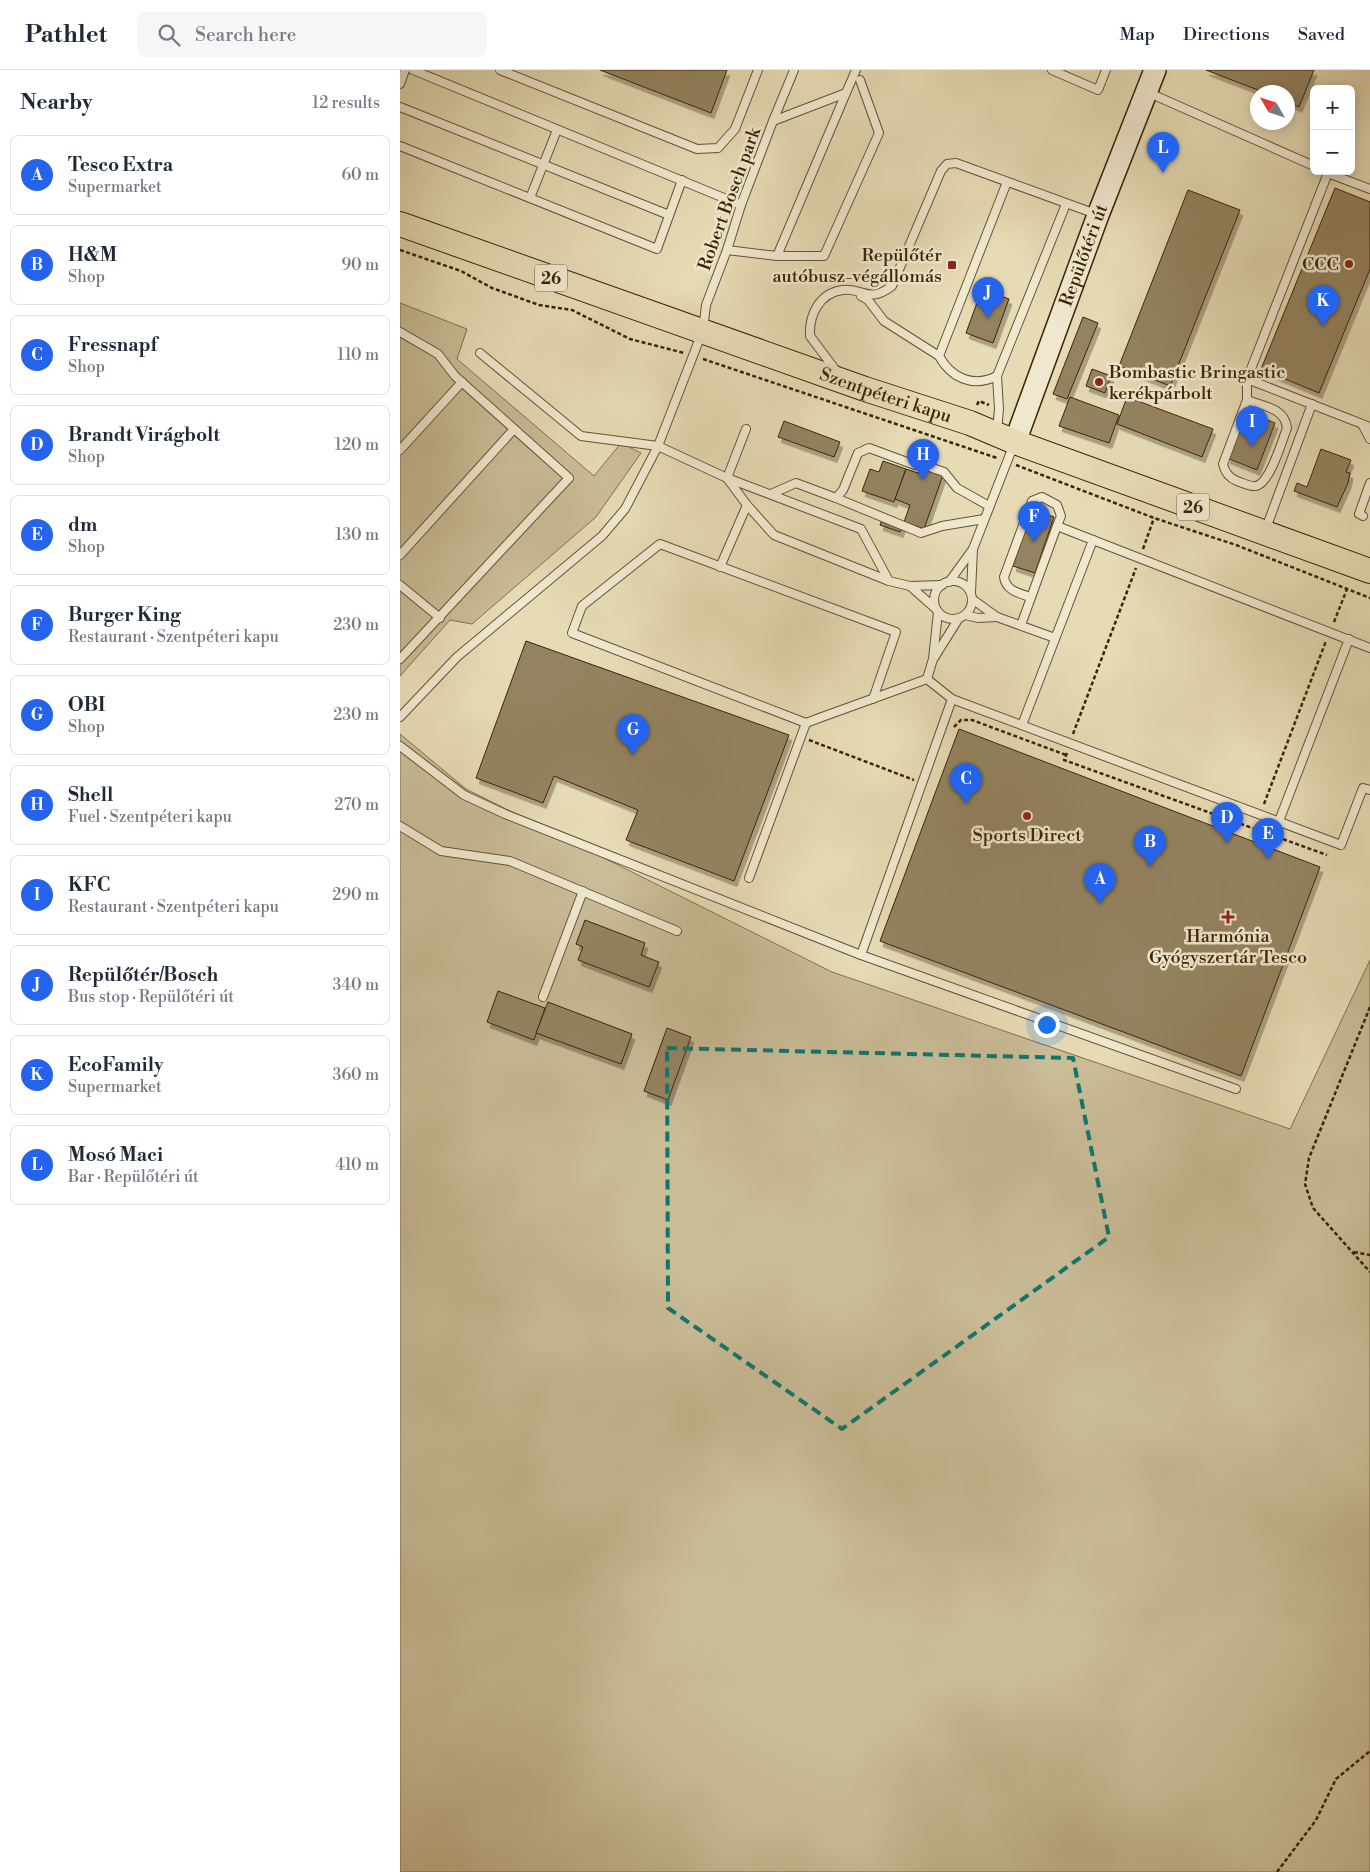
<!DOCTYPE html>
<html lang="en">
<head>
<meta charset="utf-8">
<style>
	:root { --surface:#fff; --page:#f6f6f7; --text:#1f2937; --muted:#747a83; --line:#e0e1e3; --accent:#2563eb }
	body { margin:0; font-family:"Libre Bodoni",serif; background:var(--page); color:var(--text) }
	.controls { position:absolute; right:15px; top:15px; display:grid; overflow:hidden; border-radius:8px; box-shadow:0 2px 12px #0003 }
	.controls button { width:45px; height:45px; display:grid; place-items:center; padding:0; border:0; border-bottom:1px solid var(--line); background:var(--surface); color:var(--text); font:25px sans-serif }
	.compass { position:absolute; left:850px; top:15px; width:45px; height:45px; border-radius:50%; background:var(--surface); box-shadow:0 2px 12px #0003; rotate:309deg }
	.you { position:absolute; left:646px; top:954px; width:18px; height:18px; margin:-12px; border:4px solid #fff; border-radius:50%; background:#1a73e8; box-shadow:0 0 0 8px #1a73e833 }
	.badge { display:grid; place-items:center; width:32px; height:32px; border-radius:50%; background:var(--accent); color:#fff; font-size:16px; font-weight:700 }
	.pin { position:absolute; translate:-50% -41px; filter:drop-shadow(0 1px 2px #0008) }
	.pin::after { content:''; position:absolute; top:26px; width:18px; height:15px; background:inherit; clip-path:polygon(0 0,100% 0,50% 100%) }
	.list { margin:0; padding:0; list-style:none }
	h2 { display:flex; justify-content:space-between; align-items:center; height:65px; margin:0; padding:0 20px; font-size:21px }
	h2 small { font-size:16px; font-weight:400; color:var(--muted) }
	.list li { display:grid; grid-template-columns:32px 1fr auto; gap:15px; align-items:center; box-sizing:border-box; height:80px; margin:0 10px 10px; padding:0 10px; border:1px solid var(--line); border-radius:8px }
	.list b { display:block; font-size:19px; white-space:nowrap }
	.list p { margin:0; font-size:16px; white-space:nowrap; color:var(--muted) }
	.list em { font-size:16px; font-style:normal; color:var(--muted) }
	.icon { flex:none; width:28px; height:28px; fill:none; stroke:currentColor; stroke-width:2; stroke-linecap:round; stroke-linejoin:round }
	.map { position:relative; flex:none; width:970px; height:1802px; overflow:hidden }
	header { display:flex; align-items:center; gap:30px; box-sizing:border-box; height:70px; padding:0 25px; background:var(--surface); border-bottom:1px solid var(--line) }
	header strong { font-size:24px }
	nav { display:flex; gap:28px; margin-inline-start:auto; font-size:18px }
	.search { width:350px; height:45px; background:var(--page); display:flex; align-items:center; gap:12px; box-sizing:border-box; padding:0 18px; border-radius:8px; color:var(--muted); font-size:19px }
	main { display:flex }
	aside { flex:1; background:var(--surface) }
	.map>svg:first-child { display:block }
	.green { fill:#c9bc97; stroke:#82704e }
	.building { fill:#948361; stroke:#3b2405; filter:url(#shadow) }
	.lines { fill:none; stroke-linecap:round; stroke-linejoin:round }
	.lane-casing { stroke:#665231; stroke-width:10 }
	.secondary-casing { stroke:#3b2405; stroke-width:24 }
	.primary-casing { stroke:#3b2405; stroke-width:26 }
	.path { stroke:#3b2405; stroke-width:2.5; stroke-dasharray:4 2.5; stroke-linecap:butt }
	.lane { stroke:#efe8cf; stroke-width:8 }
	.secondary { stroke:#efe8cf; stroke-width:21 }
	.primary { stroke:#e6dbb5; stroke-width:24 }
	.marked { fill:none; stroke:#0f766e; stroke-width:4; stroke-dasharray:10 6; stroke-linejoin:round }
	.poi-dot { fill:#8f2418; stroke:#efe8cf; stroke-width:2 }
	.labels { text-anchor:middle; stroke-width:5; stroke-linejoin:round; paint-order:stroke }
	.shield { fill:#efe8cf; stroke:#715f42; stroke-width:1 }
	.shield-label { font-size:16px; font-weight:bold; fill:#3b2405 }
	.street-label { font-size:18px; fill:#3b2405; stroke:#efe8cf }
	.poi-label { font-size:18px; fill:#3b2405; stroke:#efe8cf; text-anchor:end }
</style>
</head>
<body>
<header>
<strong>Pathlet</strong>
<div class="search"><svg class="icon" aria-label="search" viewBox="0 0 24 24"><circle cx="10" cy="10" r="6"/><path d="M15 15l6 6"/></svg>Search here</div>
<nav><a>Map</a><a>Directions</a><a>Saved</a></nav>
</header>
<main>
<aside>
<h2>Nearby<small>12 results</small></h2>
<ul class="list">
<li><span class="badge">A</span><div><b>Tesco Extra</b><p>Supermarket</p></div><em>60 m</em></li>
<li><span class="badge">B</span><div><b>H&amp;M</b><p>Shop</p></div><em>90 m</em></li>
<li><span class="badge">C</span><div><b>Fressnapf</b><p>Shop</p></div><em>110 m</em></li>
<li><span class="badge">D</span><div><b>Brandt Virágbolt</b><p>Shop</p></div><em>120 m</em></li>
<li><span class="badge">E</span><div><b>dm</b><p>Shop</p></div><em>130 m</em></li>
<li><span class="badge">F</span><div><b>Burger King</b><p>Restaurant · Szentpéteri kapu</p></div><em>230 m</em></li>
<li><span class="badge">G</span><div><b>OBI</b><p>Shop</p></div><em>230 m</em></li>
<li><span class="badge">H</span><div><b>Shell</b><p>Fuel · Szentpéteri kapu</p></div><em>270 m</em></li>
<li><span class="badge">I</span><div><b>KFC</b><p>Restaurant · Szentpéteri kapu</p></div><em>290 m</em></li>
<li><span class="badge">J</span><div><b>Repülőtér/Bosch</b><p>Bus stop · Repülőtéri út</p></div><em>340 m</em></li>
<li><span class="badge">K</span><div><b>EcoFamily</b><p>Supermarket</p></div><em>360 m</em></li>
<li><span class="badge">L</span><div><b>Mosó Maci</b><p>Bar · Repülőtéri út</p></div><em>410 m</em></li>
</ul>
</aside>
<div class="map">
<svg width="970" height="1802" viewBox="0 0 970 1802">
	<defs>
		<filter id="shadow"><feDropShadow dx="3" dy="5.5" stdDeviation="0" flood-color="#0004"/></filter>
	</defs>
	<rect width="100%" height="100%" fill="#e6dbb5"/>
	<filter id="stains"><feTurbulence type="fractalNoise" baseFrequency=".004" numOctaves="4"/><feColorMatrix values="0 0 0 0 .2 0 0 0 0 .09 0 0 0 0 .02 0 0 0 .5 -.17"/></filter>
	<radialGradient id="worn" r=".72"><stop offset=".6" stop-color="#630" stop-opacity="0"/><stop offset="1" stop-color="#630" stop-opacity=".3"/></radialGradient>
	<!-- green -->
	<g class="green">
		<polygon points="0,233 67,259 57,289 194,406 221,373 241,383 196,447 72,554 50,550 0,606"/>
		<polygon points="0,664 66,719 432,902 890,1059 970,890 970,1802 0,1802"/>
	</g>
	<!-- building -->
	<g class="building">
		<polygon points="200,0 327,0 311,43"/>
		<polygon points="806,0 914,0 899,37 888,32 888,22 863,22"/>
		<polygon points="935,118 970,132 970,199 919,323 861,299"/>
		<polygon points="788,120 840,140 770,316 719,296"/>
		<polygon points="582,219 609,229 593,273 566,263"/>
		<polygon points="683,247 698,253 667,329 653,324"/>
		<polygon points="692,299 711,306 705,323 686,316"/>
		<polygon points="670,327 719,345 709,373 659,356"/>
		<polygon points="727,327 813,359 802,387 717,354"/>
		<polygon points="845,341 875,353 857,400 827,388"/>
		<polygon points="384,351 440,372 434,387 378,367"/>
		<polygon points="921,379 951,390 946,402 950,403 948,413 937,437 894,421 897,413 907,417"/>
		<polygon points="483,391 506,399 494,432 462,421 470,399 479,402"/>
		<polygon points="523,398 543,405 524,459 504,452 510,435 495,429 506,399 521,404"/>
		<polygon points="632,439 654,447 635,503 613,496"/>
		<polygon points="484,444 504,452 500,462 480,455"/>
		<polygon points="126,571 389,665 334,811 226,770 238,740 154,706 143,733 76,708"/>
		<polygon points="559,659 920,797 841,1006 480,871"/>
		<polygon points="185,850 245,873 241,885 259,892 249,917 178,890 183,877 176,874"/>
		<polygon points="98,921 145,938 134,970 87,952"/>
		<polygon points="148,932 232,964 221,994 136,963"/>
		<polygon points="267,958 291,967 268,1030 244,1021"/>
	</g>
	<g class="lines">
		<defs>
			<g id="lane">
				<polyline points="13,0 341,135"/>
				<polyline points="100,0 297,79 318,78 335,59 358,0"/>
				<polyline points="456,0 446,23 373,51 341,135 327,180 306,235 303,260 258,376 327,408 347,435 374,465 489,511 510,516 542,515"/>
				<polyline points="652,0 698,20 706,0"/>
				<polyline points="0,14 5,0"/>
				<polyline points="747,22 914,96"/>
				<polyline points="0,37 269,145"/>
				<polyline points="373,51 394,0"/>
				<polyline points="0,76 257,179 282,110"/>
				<polyline points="925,102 970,119"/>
				<polyline points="130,128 157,60"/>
				<polyline points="327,180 377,186 446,23"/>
				<polyline points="377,186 424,186 479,63 460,10"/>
				<polyline points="461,226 468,230 484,251 539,286"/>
				<polyline points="0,262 38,284 55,306 169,408 0,589"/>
				<path d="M437 302 410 266C409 245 419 223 443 220 465 218 468 234 492 216L541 101 547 94 556 93 696 144"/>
				<path d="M597 306C573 318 551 308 539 286L607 112"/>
				<polyline points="847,309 970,357"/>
				<path d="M847 330C863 336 885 338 887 358 882 371 870 413 856 416 850 417 843 413 837 411 829 408 825 403 823 394L847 330V309L928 103"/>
				<polyline points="962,354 970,369"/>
				<polyline points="346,359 327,408 461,459 489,511"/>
				<polyline points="597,361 599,339 597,306 666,134"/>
				<polyline points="0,380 62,312"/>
				<polyline points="371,424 396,413 436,428 443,420 458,383 469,378 515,395 521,394 544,402 557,418 589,436"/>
				<polyline points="436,428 521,463 542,456 584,449"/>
				<polyline points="963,446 959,444 970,413"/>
				<polyline points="865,461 912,334"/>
				<polyline points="0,485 114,359"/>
				<polyline points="320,497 347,435"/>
				<circle cx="553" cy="530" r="19"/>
				<polyline points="549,512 573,479 614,374"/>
				<polyline points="0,515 40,548"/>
				<polyline points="510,516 536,539"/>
				<polyline points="571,522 573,479"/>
				<path d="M630 527C619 523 606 521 604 507L632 431 642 427 657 435 661 446 657 456"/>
				<polyline points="572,529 597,547 655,568"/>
				<polyline points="565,545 578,548 597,547"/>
				<polyline points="621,555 657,456 970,578"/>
				<polyline points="534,588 559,548"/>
				<polyline points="527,609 533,589 538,542"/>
				<polyline points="473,629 496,562 260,474 182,536 172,563 406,653 422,647 527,609 552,629 941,775 963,718 970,720"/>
				<polyline points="0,647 57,587 202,466 225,439 258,376 181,366 80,283"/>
				<polyline points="622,655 693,470"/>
				<polyline points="0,676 64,725 105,744 461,885 836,1019"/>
				<polyline points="879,751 949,569"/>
				<polyline points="0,756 41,781 110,791 277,861"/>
				<polyline points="349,808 406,653"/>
				<polyline points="461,885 552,629"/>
				<polyline points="143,927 183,821"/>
			</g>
			<g id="secondary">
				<path id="s1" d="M615 372 698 145 755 0"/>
			</g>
			<g id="primary">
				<path id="s2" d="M0 154 465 319 570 353 615 372 970 501"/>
			</g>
		</defs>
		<!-- lane casing -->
		<use href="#lane" class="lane-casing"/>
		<!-- secondary casing -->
		<use href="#secondary" class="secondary-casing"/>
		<!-- primary casing -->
		<use href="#primary" class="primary-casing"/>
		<!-- path -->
		<g class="path">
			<polyline points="0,180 61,201 92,218 139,235 172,240 230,269 284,283"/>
			<polyline points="303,289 597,388"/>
			<polyline points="577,335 579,331 589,335"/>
			<polyline points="616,395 754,448 836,475 970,528"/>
			<polyline points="743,479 754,448"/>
			<polyline points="934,552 947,519"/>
			<polyline points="554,657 561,650 572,650 666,685"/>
			<polyline points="673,664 736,498"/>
			<polyline points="409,670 514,710"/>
			<polyline points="667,683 664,690 927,785"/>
			<polyline points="864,734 926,571"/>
			<polyline points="970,937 909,1088 905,1114 913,1138 970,1202"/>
			<polyline points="954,1182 970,1185"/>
			<polyline points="877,1802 916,1750 936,1709 970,1681"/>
		</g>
		<!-- lane -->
		<use href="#lane" class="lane"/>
		<!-- secondary -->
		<use href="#secondary" class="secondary"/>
		<!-- primary -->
		<use href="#primary" class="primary"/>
	</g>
	<!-- marked area -->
	<path class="marked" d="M267 978 673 988 709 1167 442 1359 268 1238Z"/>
	<!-- markers -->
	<g class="poi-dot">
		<circle cx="949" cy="194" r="5"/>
		<rect x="547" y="190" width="10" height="10" rx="2.5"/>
		<circle cx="699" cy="312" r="5"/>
		<circle cx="627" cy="746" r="5"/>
		<path d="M825.5 839.5h5v5h5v5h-5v5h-5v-5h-5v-5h5z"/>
	</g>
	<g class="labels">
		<!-- shield labels -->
		<g class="shield">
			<rect x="135" y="194.5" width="32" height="27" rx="4"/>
			<rect x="777" y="423.5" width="32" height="27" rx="4"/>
		</g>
		<g class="shield-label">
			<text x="151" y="214">26</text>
			<text x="793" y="443">26</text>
		</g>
		<!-- street labels -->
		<g class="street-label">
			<text transform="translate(329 129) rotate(-70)" y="6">Robert Bosch park</text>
			<text dy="6" stroke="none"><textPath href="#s1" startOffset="199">Repülőtéri út</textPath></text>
			<text dy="6" stroke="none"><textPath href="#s2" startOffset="515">Szentpéteri kapu</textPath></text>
		</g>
		<!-- poi labels -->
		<g class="poi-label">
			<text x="542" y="191">Repülőtér<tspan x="542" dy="21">autóbusz-végállomás</tspan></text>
			<text x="939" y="200">CCC</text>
			<text x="709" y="308" text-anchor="start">Bombastic Bringastic<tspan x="709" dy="21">kerékpárbolt</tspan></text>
			<text x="627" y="771" text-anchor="middle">Sports Direct</text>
			<text x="828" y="872" text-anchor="middle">Harmónia<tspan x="828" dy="21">Gyógyszertár Tesco</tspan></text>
		</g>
	</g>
	<rect width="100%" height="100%" filter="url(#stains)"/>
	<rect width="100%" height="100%" fill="url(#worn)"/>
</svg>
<div class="controls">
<button>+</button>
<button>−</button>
</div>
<svg class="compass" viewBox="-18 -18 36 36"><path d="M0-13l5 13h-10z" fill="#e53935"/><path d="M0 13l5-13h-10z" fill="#747a83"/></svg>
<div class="you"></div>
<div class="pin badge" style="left:700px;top:834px">A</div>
<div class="pin badge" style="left:750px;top:797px">B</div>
<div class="pin badge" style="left:566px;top:734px">C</div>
<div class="pin badge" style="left:827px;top:773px">D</div>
<div class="pin badge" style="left:868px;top:789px">E</div>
<div class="pin badge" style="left:634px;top:472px">F</div>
<div class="pin badge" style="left:233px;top:685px">G</div>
<div class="pin badge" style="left:523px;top:410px">H</div>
<div class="pin badge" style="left:852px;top:377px">I</div>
<div class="pin badge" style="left:588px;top:248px">J</div>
<div class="pin badge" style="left:923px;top:256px">K</div>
<div class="pin badge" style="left:763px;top:103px">L</div>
</div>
</main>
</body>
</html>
